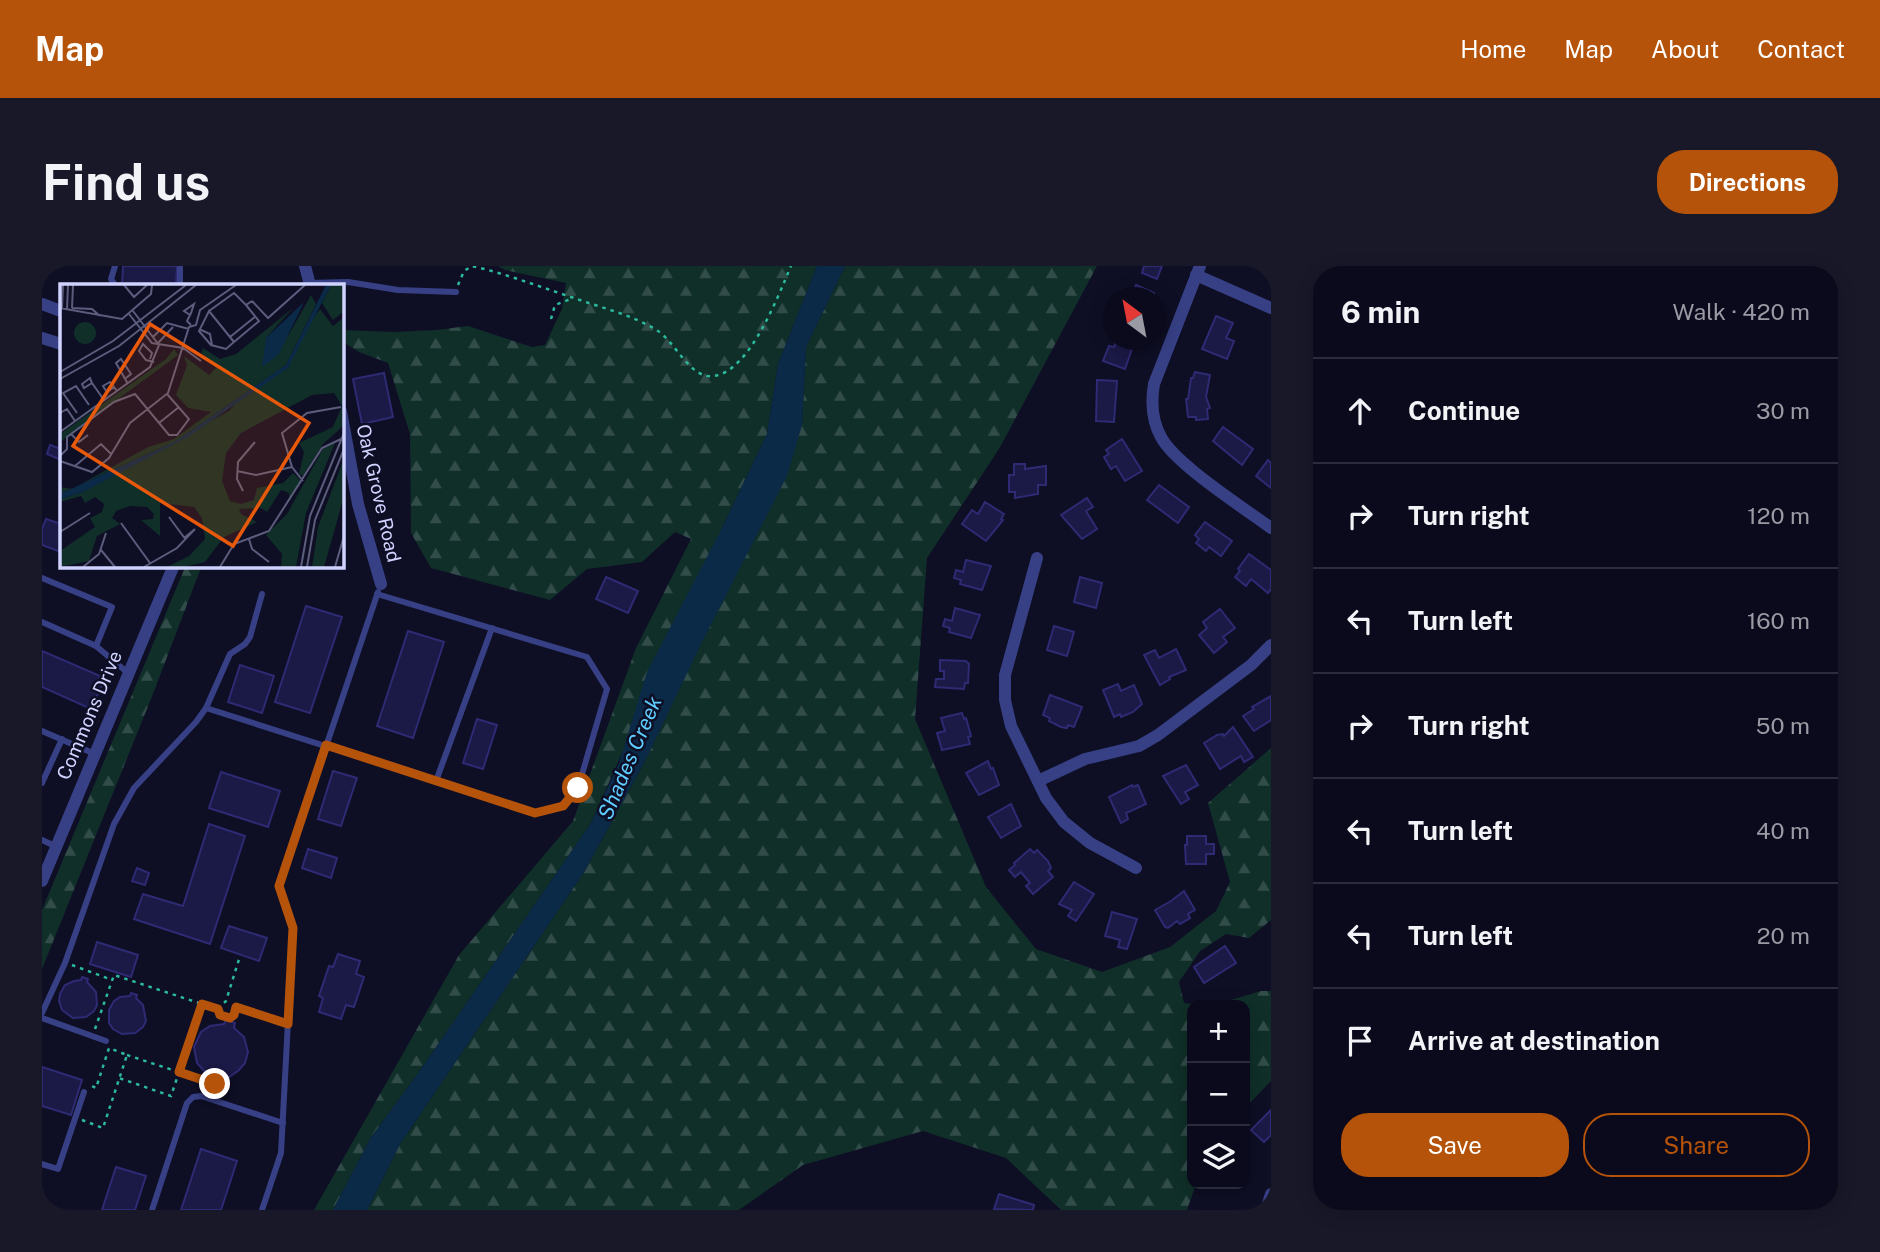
<!DOCTYPE html>
<html lang="en">
<head>
<meta charset="utf-8">
<style>
	:root { --surface:#0a0a1c; --page:#181829; --text:#f1f3f6; --muted:#999aa3; --line:#2a2b3b; --accent:#b45309 }
	body { margin:0; font-family:"Public Sans",sans-serif; background:var(--page); color:var(--text) }
	.controls { position:absolute; right:21px; bottom:21px; display:grid; overflow:hidden; border-radius:14px; box-shadow:0 4px 18px #0003 }
	.controls button { width:63px; height:63px; display:grid; place-items:center; padding:0; border:0; border-bottom:2px solid var(--line); background:var(--surface); color:var(--text); font:35px sans-serif }
	.compass { position:absolute; left:1061px; top:21px; width:63px; height:63px; border-radius:50%; background:var(--surface); box-shadow:0 4px 18px #0003; rotate:328deg }
	.stop { position:absolute; width:21px; height:21px; margin:-16px; border:5px solid #b45309; border-radius:50%; background:#fff }
	.stop.end { background:#b45309; border-color:#fff; box-shadow:0 2px 7px #0008 }
	.list { margin:0; padding:0; list-style:none }
	h2 { display:flex; justify-content:space-between; align-items:center; height:91px; margin:0; padding:0 28px; font-size:30px }
	h2 small { font-size:23px; font-weight:400; color:var(--muted) }
	.list li { display:grid; grid-template-columns:46px 1fr auto; gap:21px; align-items:center; box-sizing:border-box; height:105px; padding:0 28px; border-top:2px solid var(--line) }
	.list b { display:block; font-size:26px; white-space:nowrap }
	.list em { font-size:23px; font-style:normal; color:var(--muted) }
	.actions { display:flex; gap:14px; padding:21px 28px }
	.actions a { flex:1; padding:16px 0; border:2px solid var(--accent); border-radius:28px; text-align:center; font-size:24px; color:var(--accent) }
	.actions .main { background:var(--accent); color:#fff }
	.icon { flex:none; width:38px; height:38px; fill:none; stroke:currentColor; stroke-width:2; stroke-linecap:round; stroke-linejoin:round }
	.map { position:relative; flex:none; width:1229px; height:944px; overflow:hidden; border-radius:28px }
	header { display:flex; align-items:center; gap:42px; box-sizing:border-box; height:98px; padding:0 35px; background:var(--accent); color:#fff }
	header strong { font-size:33px }
	nav { display:flex; gap:38px; margin-inline-start:auto; font-size:24px }
	.intro { display:flex; align-items:center; justify-content:space-between; box-sizing:border-box; height:168px; padding:0 42px }
	h1 { margin:0; font-size:49px }
	.button { padding:18px 32px; border-radius:28px; background:var(--accent); color:#fff; font-size:24px; font-weight:700 }
	main { display:flex; gap:42px; padding:0 42px }
	aside { flex:1; background:var(--surface); border-radius:28px; box-shadow:0 4px 18px #0003 }
	.map>svg:first-child { display:block }
	.forest { fill:url(#forest-firs) }
	.water { fill:#0a2a47 }
	.building { fill:#1b1946; stroke:#2e2a73; stroke-width:2 }
	.lines { fill:none; stroke-linecap:round; stroke-linejoin:round }
	.path { stroke:#2bba9b; stroke-width:2.5; stroke-dasharray:3.5 5; stroke-linecap:butt }
	.lane { stroke:#374085; stroke-width:6 }
	.street { stroke:#374085; stroke-width:12 }
	.route { stroke:#b45309; stroke-width:9 }
	.labels { text-anchor:middle; stroke-width:5; stroke-linejoin:round; paint-order:stroke }
	.street-label { font-size:19px; fill:#d1d3ff; stroke:#0e0e25 }
	.water-label { font-size:21px; font-style:italic; fill:#5fcdff; stroke:#0e0e25 }
	.inset-road { fill:none; stroke:#5c5d7c; stroke-width:2 }
	.view { fill:#e8590c; fill-opacity:0.15; stroke:#e8590c; stroke-width:3.5 }
	.inset-edge { fill:none; stroke:#d1d3ff; stroke-width:3.5 }
</style>
</head>
<body>
<header>
<strong>Map</strong>
<nav><a>Home</a><a>Map</a><a>About</a><a>Contact</a></nav>
</header>
<div class="intro"><h1>Find us</h1><a class="button">Directions</a></div>
<main>
<div class="map">
<svg width="1229" height="944" viewBox="0 0 1229 944">
	<defs>
		<pattern id="forest-firs" width="22" height="20" patternUnits="userSpaceOnUse" patternTransform="scale(1.75)"><rect width="22" height="20" fill="#102f29"/><path d="M5 1l3.5 6h-7zM16 11l3.5 6h-7z" fill="#324c49"/></pattern>
	</defs>
	<rect width="100%" height="100%" fill="#0e0e25"/>
	<!-- forest -->
	<g class="forest">
		<polygon points="456,0 775,0 736,98 725,168 679,264 549,557 377,806 328,873 291,944 272,944 417,689 531,555 594,382 649,273 633,266 600,296 545,303 508,334 389,302 369,267 368,168 346,97 317,86 301,76 300,64 352,66 394,64 426,60 490,81 503,79 520,43 524,17 463,4"/>
		<polygon points="803,0 1055,0 957,183 885,292 873,453 944,621 994,683 1060,706 1128,681 1174,645 1188,616 1166,537 1229,482 1229,654 1207,672 1184,668 1158,685 1137,716 1142,737 1154,739 1150,739 1150,918 1154,918 1145,944 1019,944 964,892 881,865 761,899 697,944 325,944 358,878 542,606 603,495 760,159 764,81"/>
		<polygon points="144,299 160,299 111,428 0,703 0,644"/>
		<polygon points="1219,725 1229,725 1229,815 1203,842 1203,739 1172,739"/>
	</g>
	<!-- water -->
	<polygon class="water" points="775,0 803,0 764,81 760,159 745,210 660,376 603,495 542,606 358,878 325,944 291,944 328,873 377,806 549,557 577,497 605,406 679,264 725,168 736,98"/>
	<!-- building -->
	<g class="building">
		<polygon points="81,0 135,0 134,19 80,19"/>
		<polygon points="1102,0 1120,0 1115,13 1100,7"/>
		<polygon points="1094,19 1112,27 1110,32 1089,32"/>
		<polygon points="1174,50 1191,57 1184,72 1192,75 1185,93 1160,83"/>
		<polygon points="1075,74 1093,74 1083,103 1061,95 1067,80 1072,81"/>
		<polygon points="1153,106 1168,109 1164,131 1168,142 1165,143 1166,153 1154,154 1154,151 1146,151 1144,133 1146,133 1149,112 1151,112"/>
		<polygon points="342,107 351,151 320,158 311,113"/>
		<polygon points="1055,114 1075,115 1072,156 1054,155"/>
		<polygon points="1181,161 1211,183 1200,199 1171,175"/>
		<polygon points="1080,173 1100,205 1083,215 1074,200 1069,203 1062,191 1067,188 1064,184"/>
		<polygon points="8,179 19,183 19,194 5,188"/>
		<polygon points="1226,194 1229,197 1229,222 1214,210"/>
		<polygon points="972,198 983,198 983,203 1004,200 1004,219 996,219 996,228 973,232 973,226 967,226 967,209 972,209"/>
		<polygon points="1117,219 1147,241 1136,257 1105,234"/>
		<polygon points="1045,232 1051,241 1044,245 1055,263 1040,273 1019,249"/>
		<polygon points="943,236 962,248 959,253 961,254 944,275 920,258 930,244 936,248"/>
		<polygon points="4,253 19,258 19,286 0,279 0,263"/>
		<polygon points="1163,256 1190,275 1179,290 1167,281 1164,285 1154,277 1157,273 1153,269"/>
		<polygon points="1207,288 1229,304 1229,323 1226,327 1209,313 1204,320 1193,311 1198,305 1196,303"/>
		<polygon points="924,294 949,300 940,324 918,318 919,314 912,312 914,304 921,306"/>
		<polygon points="564,311 596,325 586,347 554,333"/>
		<polygon points="1038,311 1060,317 1054,342 1032,336"/>
		<polygon points="264,340 300,351 268,447 233,436"/>
		<polygon points="913,342 938,349 929,372 907,366 908,362 901,360 903,353 910,355"/>
		<polygon points="1178,343 1193,362 1181,371 1185,376 1172,387 1157,369 1165,362 1161,356"/>
		<polygon points="1012,360 1032,366 1025,390 1005,384"/>
		<polygon points="366,365 402,376 371,472 335,460"/>
		<polygon points="1134,383 1144,404 1127,411 1128,413 1118,419 1102,389 1113,384 1117,392"/>
		<polygon points="0,385 58,410 57,412 62,415 49,443 0,421"/>
		<polygon points="898,394 924,395 927,398 926,417 923,417 922,423 893,421 894,413 902,413 902,405 898,405"/>
		<polygon points="198,399 232,410 220,447 186,436"/>
		<polygon points="1076,418 1079,425 1092,419 1100,438 1091,446 1079,451 1078,448 1072,451 1061,424"/>
		<polygon points="1008,429 1040,441 1032,461 1026,459 1025,462 1019,461 1007,455 1008,452 1001,449"/>
		<polygon points="1229,430 1229,454 1212,465 1201,450 1212,443 1210,441"/>
		<polygon points="920,447 922,453 924,452 929,470 926,471 928,478 900,484 895,467 903,465 899,452"/>
		<polygon points="435,453 455,459 441,503 421,497"/>
		<polygon points="1191,461 1211,491 1202,496 1199,490 1178,503 1162,477 1175,469 1181,468 1182,470"/>
		<polygon points="946,495 949,503 951,502 957,519 937,529 924,507"/>
		<polygon points="1144,499 1156,519 1143,526 1147,533 1139,538 1121,510"/>
		<polygon points="291,505 315,512 299,560 276,553"/>
		<polygon points="179,506 238,525 226,561 167,542"/>
		<polygon points="1090,519 1091,521 1096,519 1104,538 1084,547 1086,553 1079,557 1067,531"/>
		<polygon points="969,538 979,560 959,572 946,551"/>
		<polygon points="167,558 203,570 168,678 92,653 101,628 141,640"/>
		<polygon points="1145,570 1164,570 1164,578 1172,578 1172,588 1164,588 1164,598 1144,598 1143,579 1145,579"/>
		<polygon points="266,583 295,592 289,612 260,602"/>
		<polygon points="988,583 992,587 995,584 1006,595 1009,602 1006,605 1011,611 991,628 984,620 988,617 979,606 973,611 967,604 973,599 972,597"/>
		<polygon points="95,602 107,607 103,619 90,615"/>
		<polygon points="1032,616 1052,628 1034,655 1026,650 1030,644 1017,638"/>
		<polygon points="1142,625 1153,644 1146,648 1148,652 1138,658 1135,655 1126,662 1123,661 1113,644 1129,635"/>
		<polygon points="1070,646 1095,653 1085,683 1076,681 1078,674 1063,670"/>
		<polygon points="187,660 225,672 217,695 179,682"/>
		<polygon points="55,676 96,689 89,711 48,698"/>
		<polygon points="1183,680 1194,697 1162,717 1152,701"/>
		<polygon points="296,688 318,695 314,708 322,711 312,741 304,739 299,753 277,746 281,732 277,730 287,700 291,701"/>
		<polygon points="40,711 46,713 45,716 54,726 55,739 52,745 44,751 31,752 20,744 17,735 18,728 23,719 32,715 39,714"/>
		<polygon points="89,727 95,729 94,732 101,739 104,755 101,761 93,767 80,768 71,763 67,757 67,744 72,735 78,731 88,730"/>
		<polygon points="184,754 193,757 192,762 202,771 206,786 203,797 196,805 187,811 175,811 174,816 164,813 166,809 155,797 152,781 159,766 168,760 182,758"/>
		<polygon points="0,801 40,814 29,849 0,840"/>
		<polygon points="1229,844 1229,869 1222,876 1209,864"/>
		<polygon points="159,883 195,895 179,944 139,944"/>
		<polygon points="74,901 104,910 93,944 60,944"/>
		<polygon points="957,928 992,939 991,944 952,943"/>
	</g>
	<g class="lines">
		<!-- path -->
		<g class="path">
			<path d="M416 19 422 5 430 0C465 8 498 21 532 32 560 42 591 49 616 65 634 77 649 114 672 110 708 105 736 30 749 0"/>
			<polyline points="509,53 513,39 529,33"/>
			<polyline points="30,699 70,714"/>
			<polyline points="160,738 176,743 178,749 188,752 192,749 194,741 236,754"/>
			<polyline points="176,743 184,735 198,690"/>
			<polyline points="53,763 72,709 160,738 129,830 77,812"/>
			<polyline points="85,789 173,818"/>
			<polyline points="40,854 61,862 85,789 67,782 54,822 50,820"/>
		</g>
		<!-- lane -->
		<g class="lane">
			<polyline points="73,0 69,13 73,19"/>
			<polyline points="267,17 306,16 356,24 414,26"/>
			<polyline points="138,19 138,0"/>
			<polyline points="0,312 70,341 54,380"/>
			<polyline points="0,356 54,380 86,407"/>
			<polyline points="164,442 188,388 203,378 208,371 220,328"/>
			<polyline points="0,465 53,488"/>
			<polyline points="394,515 450,362"/>
			<polyline points="0,517 20,473"/>
			<polyline points="0,574 13,580"/>
			<polyline points="0,747 23,697 72,558 92,522 154,456 164,442 493,547 521,540 536,522 565,423 545,391 335,328"/>
			<polyline points="0,752 64,775"/>
			<polyline points="0,898 16,903 42,826"/>
			<polyline points="110,944 145,837 151,831 159,830 241,857"/>
			<polyline points="220,944 239,887 251,662 237,620 336,326"/>
		</g>
		<!-- street -->
		<g class="street">
			<polyline points="263,0 268,19"/>
			<path d="M1158 0 1112 118C1109 136 1110 155 1119 171 1133 198 1202 242 1229 262"/>
			<polyline points="1154,9 1229,42"/>
			<polyline points="0,38 19,45"/>
			<polyline points="0,72 19,78"/>
			<polyline points="299,145 316,238 339,318"/>
			<polyline points="995,292 963,409 963,434 969,460 1004,532 1022,556 1048,577 1094,602"/>
			<polyline points="996,515 1043,493 1097,480 1116,469 1209,399 1229,379"/>
			<polyline points="0,615 132,299"/>
			<polyline points="1224,944 1229,928"/>
		</g>
	</g>
	<g class="lines">
		<!-- route -->
		<polyline class="route" points="173,818 137,806 160,738 176,743 178,749 188,752 192,749 194,741 246,758 251,662 237,620 284,479 493,547 521,540 536,522"/>
	</g>
	<g class="labels">
		<!-- street labels -->
		<g class="street-label">
			<text transform="translate(337 227) rotate(77)" y="7">Oak Grove Road</text>
			<text transform="translate(47 449) rotate(-67)" y="7">Commons Drive</text>
		</g>
		<!-- water labels -->
		<g class="water-label">
			<text transform="translate(588 492) rotate(-67)" y="7">Shades Creek</text>
		</g>
	</g>
	<!-- overview -->
	<g transform="translate(18 18)">
		<rect width="284" height="284" fill="#0e0e25"/>
		<path d="M14 49a11 11 0 1 1 22 0a11 11 0 1 1-22 0Z" fill="#102f29"/>
		<path d="M271 1H283V28L273 36 262 19ZM251 11 256 20 226 81 116 157 0 210V203L12 205 88 163 114 155 151 128 128 124 116 111 127 81 124 72 149 91 156 84 141 69 143 64 160 75 176 70 233 24 206 54 228 52ZM260 25 273 42 283 34 284 138 281 144 263 160 243 192 239 190 244 168 239 159 273 143 282 122 274 109 252 111 181 149 166 169 162 197 170 217 181 220 194 216 197 204 223 199 233 189 241 197 229 218V209L221 206 207 228 201 224 179 225 181 230 197 238 164 253 145 278 123 283H107L129 272 145 255 142 234 134 223 100 219V252L81 236 93 235 94 230 87 223 70 222 56 227 52 234 60 240 37 252 29 277 0 283V267L35 243 30 234 42 228 44 220 35 213 25 219 21 212 0 218V215L23 208 169 127 182 112 228 84 240 53ZM114 65 118 71 0 158V150L106 75ZM275 159 246 229 236 283H221L222 270 206 251 227 230 263 165ZM283 177V216L264 283H252L258 243Z" fill="#102f29"/>
		<path d="M266 1H271L228 84 128 153 23 208 0 215V210L116 157 226 81ZM244 18 219 70 202 83 206 54Z" fill="#0a2a47"/>
		<path class="inset-road" d="M64 1 74 13 87 1M192 17 208 34 245 1M0 24 62 35 91 10 92 1M2 24 3 1M12 24 32 25 40 32M12 24 13 1M7 26 8 1M73 27 99 61M149 27 174 58 166 65 151 61 139 47ZM149 27 174 9 186 21 192 17M69 30 92 59 123 64 141 77M130 31 124 27 134 20 131 29 127 37 131 41M139 45 150 50 152 61M93 53 107 39 129 45M170 53 196 32M174 58 199 37 186 21M98 59 113 43M90 75 92 69 83 60 79 67 86 76 94 78M0 88 53 57 126 1M66 94 71 90 61 75 56 79 68 100M0 95 59 62 136 1M32 99 24 104 22 100 30 94 32 99 44 116M54 103 47 108 43 102 50 98 54 103 57 107M0 129 7 125 15 137M17 129 3 109 16 102 29 121M99 139 119 123M0 148 90 83 99 61M11 150 19 158 28 151M0 172 7 165V153L54 118 75 110 109 151H117L129 135 107 110M0 177 32 188 49 174 70 139 108 109 129 43 136 41 140 26 176 1M15 182 41 160 51 170M177 187 196 191 232 183M243 197 232 183 222 149 247 129 281 123M183 207 177 195 178 178 195 158M109 233 126 256M61 239 90 279M0 248 30 229M189 255 192 265 209 278M41 266 55 283M23 283 39 270 46 249M84 283 117 264 135 245 124 254M160 283 174 260 209 247 262 164 281 155M241 283 250 232 284 149M247 283 255 236 284 165M275 283 284 252"/>
		<path class="view" d="M90 40 249 139 173 262 13 162Z"/>
		<rect width="284" height="284" class="inset-edge"/>
	</g>
</svg>
<div class="controls">
<button>+</button>
<button>−</button>
<button><svg class="icon" aria-label="layers" viewBox="0 0 24 24"><path d="M12 4l9 5-9 5-9-5zM3 14l9 5 9-5"/></svg></button>
</div>
<svg class="compass" viewBox="-18 -18 36 36"><path d="M0-13l5 13h-10z" fill="#e53935"/><path d="M0 13l5-13h-10z" fill="#999aa3"/></svg>
<div class="stop" style="left:536px;top:522px"></div>
<div class="stop end" style="left:173px;top:818px"></div>
</div>
<aside>
<h2>6 min<small>Walk · 420 m</small></h2>
<ul class="list">
<li><svg class="icon" aria-label="ahead" viewBox="0 0 24 24"><path d="M12 20V5M6 11l6-6 6 6"/></svg><div><b>Continue</b></div><em>30 m</em></li>
<li><svg class="icon" aria-label="right" viewBox="0 0 24 24"><path d="M7 20v-9h11M14 6l5 5-5 5"/></svg><div><b>Turn right</b></div><em>120 m</em></li>
<li><svg class="icon" aria-label="left" viewBox="0 0 24 24"><path d="M17 20v-9H6M10 6l-5 5 5 5"/></svg><div><b>Turn left</b></div><em>160 m</em></li>
<li><svg class="icon" aria-label="right" viewBox="0 0 24 24"><path d="M7 20v-9h11M14 6l5 5-5 5"/></svg><div><b>Turn right</b></div><em>50 m</em></li>
<li><svg class="icon" aria-label="left" viewBox="0 0 24 24"><path d="M17 20v-9H6M10 6l-5 5 5 5"/></svg><div><b>Turn left</b></div><em>40 m</em></li>
<li><svg class="icon" aria-label="left" viewBox="0 0 24 24"><path d="M17 20v-9H6M10 6l-5 5 5 5"/></svg><div><b>Turn left</b></div><em>20 m</em></li>
<li><svg class="icon" aria-label="arrive" viewBox="0 0 24 24"><path d="M6 21V4h12l-3 4 3 4H6"/></svg><div><b>Arrive at destination</b></div></li>
</ul>
<div class="actions"><a class="main">Save</a><a>Share</a></div>
</aside>
</main>
</body>
</html>
